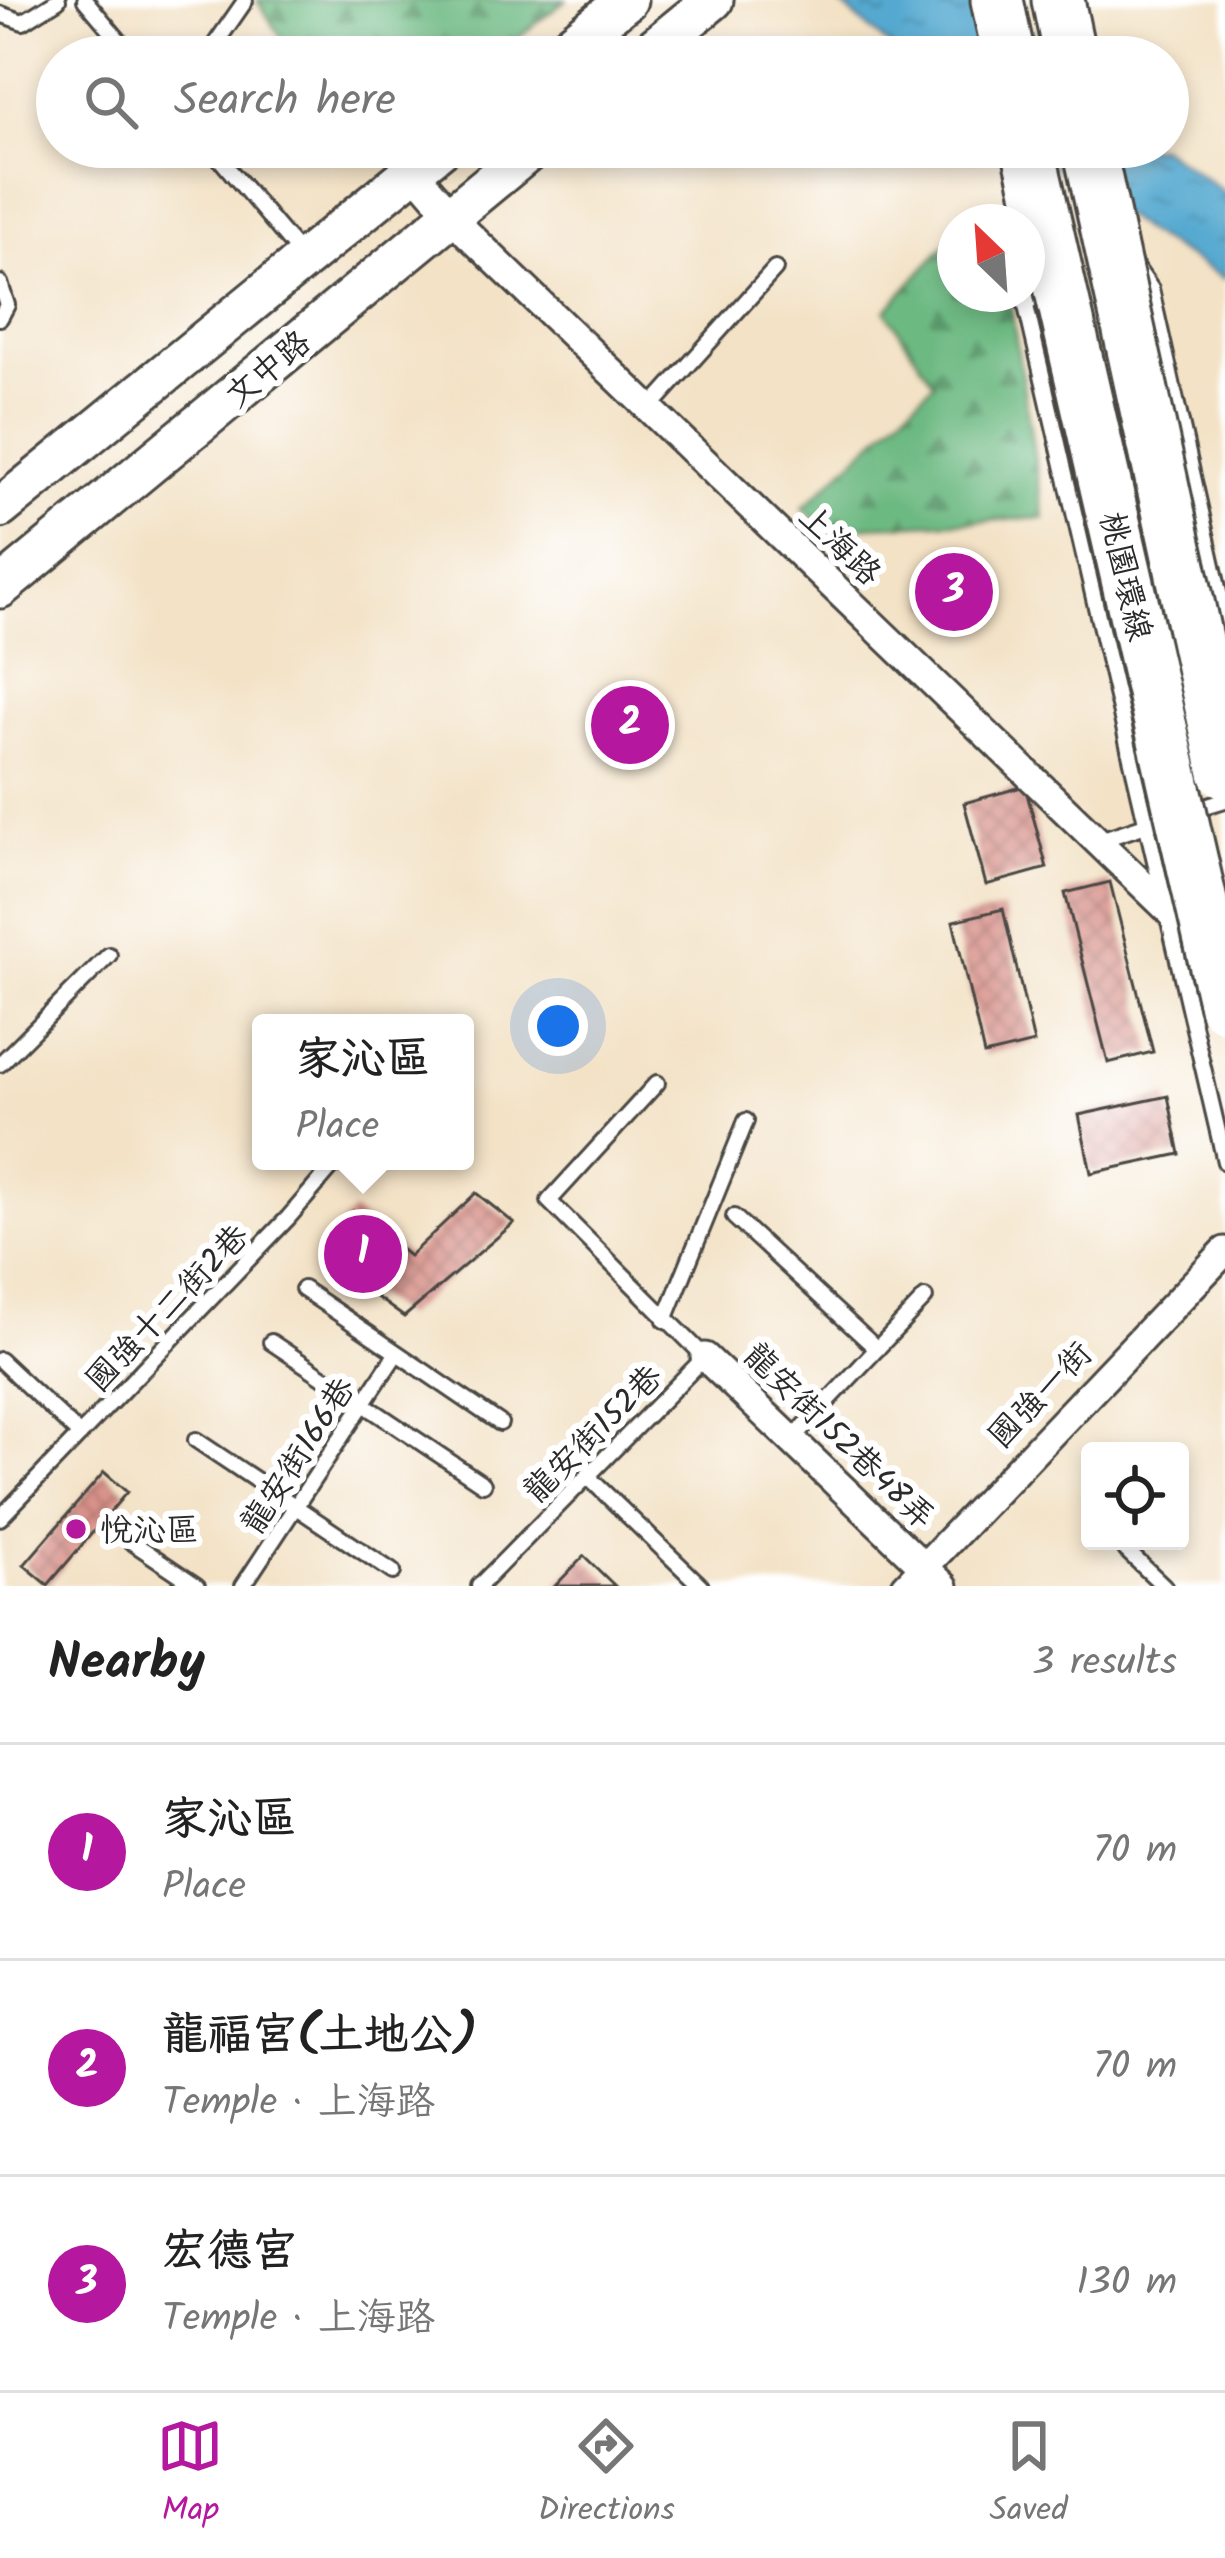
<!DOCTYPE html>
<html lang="en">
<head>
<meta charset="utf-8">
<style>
	:root { --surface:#fff; --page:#f6f6f6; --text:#222; --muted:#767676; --line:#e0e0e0; --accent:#b5179e }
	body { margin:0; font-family:Kalam,"LXGW WenKai TC",sans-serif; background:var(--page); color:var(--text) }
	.controls { position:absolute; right:36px; bottom:36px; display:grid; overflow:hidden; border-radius:12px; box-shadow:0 6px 18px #0003 }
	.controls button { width:108px; height:108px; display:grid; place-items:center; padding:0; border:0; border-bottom:3px solid var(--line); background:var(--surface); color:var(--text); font:60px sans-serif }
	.compass { position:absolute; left:937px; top:204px; width:108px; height:108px; border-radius:50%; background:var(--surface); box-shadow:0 6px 18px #0003; rotate:335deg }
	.you { position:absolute; left:558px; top:1026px; width:42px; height:42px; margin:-30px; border:9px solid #fff; border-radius:50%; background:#1a73e8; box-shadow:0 0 0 18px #1a73e833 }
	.badge { display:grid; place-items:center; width:78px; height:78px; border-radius:50%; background:var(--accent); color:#fff; font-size:39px; font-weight:700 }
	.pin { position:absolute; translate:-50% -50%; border:6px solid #fff; box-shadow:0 3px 12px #0006 }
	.popup { position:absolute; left:252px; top:1014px; width:222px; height:156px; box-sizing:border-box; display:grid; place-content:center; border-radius:12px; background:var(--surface); filter:drop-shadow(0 3px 9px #0005); font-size:39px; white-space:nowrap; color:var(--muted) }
	.popup b { font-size:45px; color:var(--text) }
	.popup::after { content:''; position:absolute; left:50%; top:100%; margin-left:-24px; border:24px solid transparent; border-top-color:var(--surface) }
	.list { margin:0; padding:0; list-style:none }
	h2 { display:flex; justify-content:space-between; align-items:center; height:156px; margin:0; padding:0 48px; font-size:51px }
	h2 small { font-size:39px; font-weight:400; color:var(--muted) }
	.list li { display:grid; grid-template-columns:78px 1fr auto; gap:36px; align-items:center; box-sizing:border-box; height:216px; padding:0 48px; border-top:3px solid var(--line) }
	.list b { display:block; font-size:45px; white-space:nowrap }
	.list p { margin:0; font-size:39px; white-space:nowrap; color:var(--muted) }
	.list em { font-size:39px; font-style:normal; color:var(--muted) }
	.icon { flex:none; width:66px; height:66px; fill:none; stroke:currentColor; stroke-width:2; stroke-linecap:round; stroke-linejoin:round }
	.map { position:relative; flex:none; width:1225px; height:1586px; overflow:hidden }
	.search { position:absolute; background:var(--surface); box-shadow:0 6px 18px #0003; left:36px; right:36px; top:36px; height:132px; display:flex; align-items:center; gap:30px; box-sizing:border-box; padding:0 42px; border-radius:66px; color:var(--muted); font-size:45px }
	.sheet { height:804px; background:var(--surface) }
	nav { display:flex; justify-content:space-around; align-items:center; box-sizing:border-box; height:168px; border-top:3px solid var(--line); background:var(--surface); font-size:33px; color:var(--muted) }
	nav a { display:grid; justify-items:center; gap:6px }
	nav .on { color:var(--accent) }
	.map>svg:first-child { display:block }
	.forest { fill:url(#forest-firs); stroke:#4c7256; stroke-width:3 }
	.water { fill:url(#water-ripples); stroke:#406a7e; stroke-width:3 }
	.building { fill:url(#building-cross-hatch) }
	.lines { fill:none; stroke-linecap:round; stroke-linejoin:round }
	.lane-casing { stroke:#494642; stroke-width:20 }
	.street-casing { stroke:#494642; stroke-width:33 }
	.secondary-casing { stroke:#494642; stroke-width:45 }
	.highway-casing { stroke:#494642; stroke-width:57 }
	.lane { stroke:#fff; stroke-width:14 }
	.street { stroke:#fff; stroke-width:27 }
	.secondary { stroke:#fff; stroke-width:39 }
	.highway { stroke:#fff; stroke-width:51 }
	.highway-bridge-casing { stroke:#494642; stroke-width:57; stroke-linecap:butt }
	.highway-bridge { stroke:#fff; stroke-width:51 }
	.poi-dot { fill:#b5179e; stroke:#fff; stroke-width:4.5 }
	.labels { text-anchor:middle; stroke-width:12; stroke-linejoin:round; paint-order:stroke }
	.street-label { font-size:33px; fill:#2b2b2b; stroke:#fff }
	.poi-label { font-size:33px; fill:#2b2b2b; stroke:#fff; text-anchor:start }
</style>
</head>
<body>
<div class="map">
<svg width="1225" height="1586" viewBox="0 0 1225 1586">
	<defs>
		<pattern id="forest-firs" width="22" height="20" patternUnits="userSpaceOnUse" patternTransform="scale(3)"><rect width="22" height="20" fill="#6db982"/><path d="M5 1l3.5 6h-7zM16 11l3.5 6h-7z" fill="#5a976b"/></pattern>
		<pattern id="water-ripples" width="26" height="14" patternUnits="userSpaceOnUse" patternTransform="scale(3)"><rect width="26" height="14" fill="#54a9d0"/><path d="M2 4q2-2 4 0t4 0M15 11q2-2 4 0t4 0" fill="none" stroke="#468aa9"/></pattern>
		<pattern id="building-cross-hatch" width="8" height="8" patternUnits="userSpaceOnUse" patternTransform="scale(3)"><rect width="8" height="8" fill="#d9928a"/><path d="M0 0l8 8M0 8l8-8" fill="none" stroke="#b07771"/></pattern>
	</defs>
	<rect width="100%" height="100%" fill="#fff"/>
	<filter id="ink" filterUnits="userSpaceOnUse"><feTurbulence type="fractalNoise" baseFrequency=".00833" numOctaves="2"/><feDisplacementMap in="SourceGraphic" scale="24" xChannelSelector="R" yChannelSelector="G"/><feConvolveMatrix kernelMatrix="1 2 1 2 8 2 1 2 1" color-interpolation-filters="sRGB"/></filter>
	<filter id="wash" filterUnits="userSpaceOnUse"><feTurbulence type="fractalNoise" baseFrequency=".004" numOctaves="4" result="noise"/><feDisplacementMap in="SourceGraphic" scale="48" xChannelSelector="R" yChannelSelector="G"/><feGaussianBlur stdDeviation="2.7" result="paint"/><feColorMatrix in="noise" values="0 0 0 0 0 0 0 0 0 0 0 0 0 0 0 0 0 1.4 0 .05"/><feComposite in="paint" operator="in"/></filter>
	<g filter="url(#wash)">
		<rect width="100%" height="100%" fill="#f3e2c6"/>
		<!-- forest -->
		<g class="forest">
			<polygon points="257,0 566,0 493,57 294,57"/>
			<polygon points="955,234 955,294 1009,294 1044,518 823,528 803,508 934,383 886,311"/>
		</g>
		<!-- water -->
		<g class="water">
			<polygon points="836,0 1002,0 1059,57 902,57"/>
			<polygon points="1027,147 1160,147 1225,193 1225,279 1147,233"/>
		</g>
		<g id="blocks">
			<!-- building -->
			<g class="building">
				<polygon points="938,569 980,583 968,620 928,605"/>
				<polygon points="632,707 645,736 627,743 615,714"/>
				<polygon points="1025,786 1047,868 986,885 964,803"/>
				<polygon points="1110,882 1153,1052 1108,1063 1065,893"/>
				<polygon points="1003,909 1034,1043 984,1055 953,921"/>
				<polygon points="1168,1096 1180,1154 1091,1173 1079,1115"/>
				<polygon points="476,1193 514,1223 404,1317 316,1253 353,1211 409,1256"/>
				<polygon points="104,1472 127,1492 48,1585 24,1565"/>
				<polygon points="584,1556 615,1586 555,1586"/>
			</g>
		</g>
	</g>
	<g filter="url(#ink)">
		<use href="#blocks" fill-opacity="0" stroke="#494642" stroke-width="3"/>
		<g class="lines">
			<defs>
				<g id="lane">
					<polyline points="85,0 133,57"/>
					<polyline points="0,14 23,22 58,0"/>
					<polyline points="211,57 209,53 245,1"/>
					<polyline points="210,147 301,255"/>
					<polyline points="1135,266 1151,289 1225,619"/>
					<polyline points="0,283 7,305 0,318"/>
					<polyline points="1049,286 1040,289 1026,306 1225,1162"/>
					<polyline points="649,409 775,269"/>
					<polyline points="1188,811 1225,800"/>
					<polyline points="1097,841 1155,822"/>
					<polyline points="0,1064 109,955"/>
					<polyline points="734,1217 877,1349"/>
					<polyline points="303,1289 500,1423"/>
					<polyline points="665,1320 746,1121"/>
					<polyline points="271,1342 483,1484"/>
					<polyline points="0,1360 80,1435"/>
					<polyline points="792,1439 925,1298"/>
					<polyline points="196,1440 393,1572"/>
					<polyline points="587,1476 701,1586"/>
					<polyline points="0,1518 288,1218 337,1161"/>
					<polyline points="123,1536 197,1586"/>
					<polyline points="1126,1550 1164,1586"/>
					<polyline points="243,1586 396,1354"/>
					<polyline points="479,1586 705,1357 549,1201 657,1083"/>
				</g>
				<g id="street">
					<polyline points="413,170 467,233 1203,943"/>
					<polyline points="705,1357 944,1586"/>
					<polyline points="906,1586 1225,1251"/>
				</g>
				<g id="secondary">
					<polyline points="555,57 627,0"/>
					<polyline points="643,57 713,0"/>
					<polyline points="0,508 442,147"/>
					<polyline points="0,588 534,147"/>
				</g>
				<g id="highway">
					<polyline points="997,0 1009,57"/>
					<polyline points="1058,0 1070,57"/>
				</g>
			</defs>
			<!-- lane casing -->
			<use href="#lane" class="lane-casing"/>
			<!-- street casing -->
			<use href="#street" class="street-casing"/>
			<!-- secondary casing -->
			<use href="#secondary" class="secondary-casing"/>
			<!-- highway casing -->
			<use href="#highway" class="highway-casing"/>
			<!-- lane -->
			<use href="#lane" class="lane"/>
			<!-- street -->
			<use href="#street" class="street"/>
			<!-- secondary -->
			<use href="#secondary" class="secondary"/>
			<!-- highway -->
			<use href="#highway" class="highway"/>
			<defs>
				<g id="highway-bridge">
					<polyline points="1028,147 1225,1006"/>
					<polyline points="1089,147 1225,772"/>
				</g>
			</defs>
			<!-- highway-bridge casing -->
			<use href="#highway-bridge" class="highway-bridge-casing"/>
			<!-- highway-bridge -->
			<use href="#highway-bridge" class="highway-bridge"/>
		</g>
	</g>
	<!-- markers -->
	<circle class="poi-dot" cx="76" cy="1529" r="12"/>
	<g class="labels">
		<!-- street labels -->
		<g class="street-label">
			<text transform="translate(267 368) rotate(-40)" y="12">文中路</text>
			<text transform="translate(841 544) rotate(44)" y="12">上海路</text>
			<text transform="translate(1127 576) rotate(77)" y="12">桃園環線</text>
			<text transform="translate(166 1307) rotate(-46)" y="12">國強十二街2巷</text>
			<text transform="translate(1039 1394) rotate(-46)" y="12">國強一街</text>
			<text transform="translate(592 1433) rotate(-45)" y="12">龍安街152巷</text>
			<text transform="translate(840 1435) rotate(44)" y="12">龍安街152巷48弄</text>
			<text transform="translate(297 1455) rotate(-57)" y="12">龍安街166巷</text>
		</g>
		<!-- poi labels -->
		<g class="poi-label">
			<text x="100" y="1541">悅沁區</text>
		</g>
	</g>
</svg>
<div class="controls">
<button><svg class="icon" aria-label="locate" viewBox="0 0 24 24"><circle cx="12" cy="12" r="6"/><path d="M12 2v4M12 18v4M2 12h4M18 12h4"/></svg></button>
</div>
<svg class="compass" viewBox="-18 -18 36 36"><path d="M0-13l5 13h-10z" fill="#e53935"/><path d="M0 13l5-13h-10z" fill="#767676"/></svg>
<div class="you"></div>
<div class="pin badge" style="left:363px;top:1254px">1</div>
<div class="popup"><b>家沁區</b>Place</div>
<div class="pin badge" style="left:630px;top:725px">2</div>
<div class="pin badge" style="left:954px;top:592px">3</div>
<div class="search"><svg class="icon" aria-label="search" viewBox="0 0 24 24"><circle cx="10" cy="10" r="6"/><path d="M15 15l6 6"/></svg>Search here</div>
</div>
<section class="sheet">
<h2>Nearby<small>3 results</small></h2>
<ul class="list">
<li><span class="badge">1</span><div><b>家沁區</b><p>Place</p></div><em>70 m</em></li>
<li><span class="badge">2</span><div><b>龍福宮(土地公)</b><p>Temple · 上海路</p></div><em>70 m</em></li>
<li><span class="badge">3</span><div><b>宏德宮</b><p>Temple · 上海路</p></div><em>130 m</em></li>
</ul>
</section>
<nav>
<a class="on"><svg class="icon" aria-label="map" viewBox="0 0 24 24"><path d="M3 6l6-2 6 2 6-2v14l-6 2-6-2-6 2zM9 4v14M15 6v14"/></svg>Map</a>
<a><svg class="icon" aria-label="directions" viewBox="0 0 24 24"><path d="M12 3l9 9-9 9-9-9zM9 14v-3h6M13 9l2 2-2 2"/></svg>Directions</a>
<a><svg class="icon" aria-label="saved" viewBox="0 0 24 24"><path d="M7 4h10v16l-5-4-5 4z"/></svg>Saved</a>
</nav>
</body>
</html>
